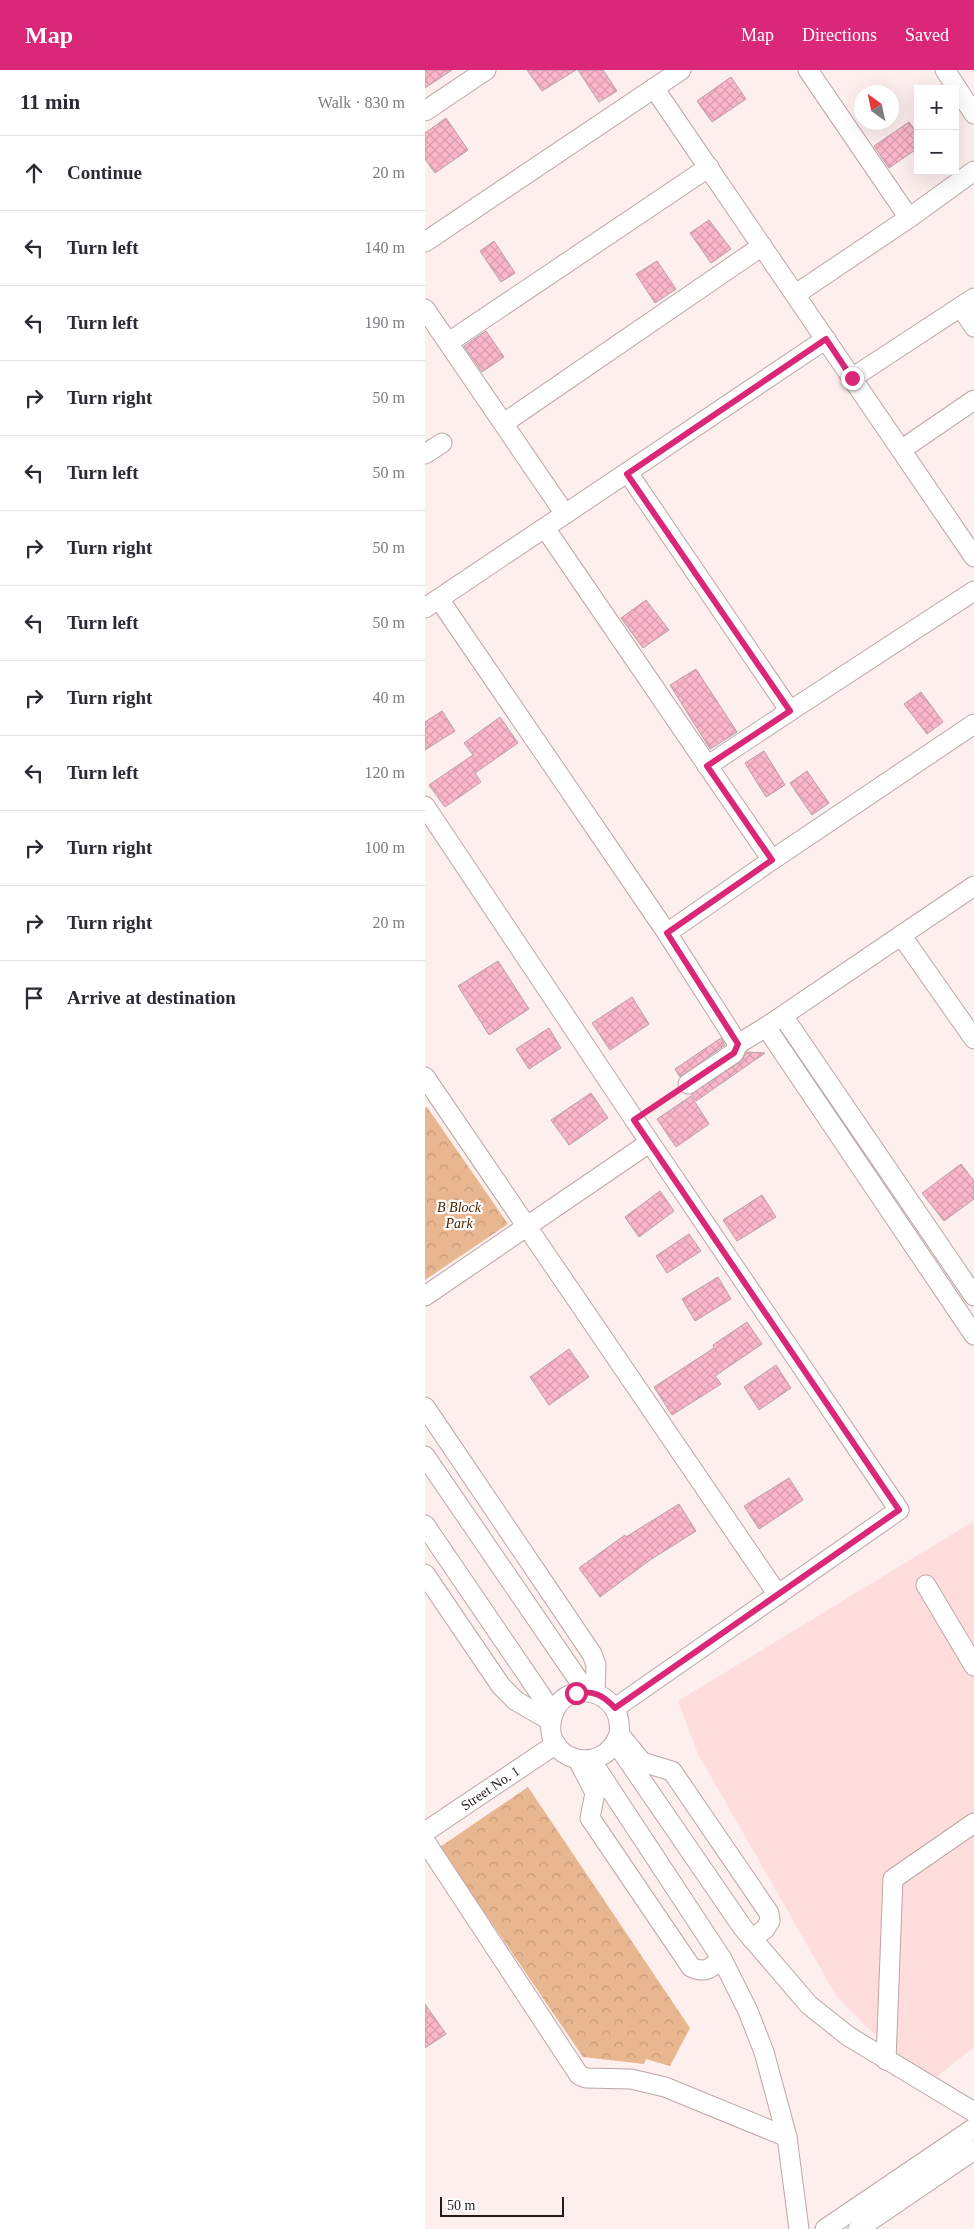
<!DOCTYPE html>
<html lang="en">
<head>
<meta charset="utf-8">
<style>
	:root { --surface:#fff; --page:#f7f7f7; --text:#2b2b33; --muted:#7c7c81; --line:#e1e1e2; --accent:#db2777 }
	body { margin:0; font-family:"Times New Roman",serif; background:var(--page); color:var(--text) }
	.controls { position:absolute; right:15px; top:15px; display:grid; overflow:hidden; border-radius:0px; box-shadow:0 5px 20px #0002 }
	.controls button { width:45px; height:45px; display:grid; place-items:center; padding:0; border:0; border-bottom:1px solid var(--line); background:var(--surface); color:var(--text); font:25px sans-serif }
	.compass { position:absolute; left:429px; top:15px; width:45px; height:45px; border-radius:50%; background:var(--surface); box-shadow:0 5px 20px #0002; rotate:327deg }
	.scale { position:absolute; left:15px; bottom:12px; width:124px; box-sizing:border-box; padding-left:5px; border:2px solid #231b1a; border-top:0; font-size:14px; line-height:18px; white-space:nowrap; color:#231b1a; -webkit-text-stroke:4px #fff; paint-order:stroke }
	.stop { position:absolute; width:15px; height:15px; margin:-11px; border:4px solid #db2777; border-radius:50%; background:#fff }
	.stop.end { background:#db2777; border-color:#fff; box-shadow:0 1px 5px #0008 }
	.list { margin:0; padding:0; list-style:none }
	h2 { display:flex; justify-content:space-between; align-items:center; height:65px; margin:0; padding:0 20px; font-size:21px }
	h2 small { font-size:16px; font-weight:400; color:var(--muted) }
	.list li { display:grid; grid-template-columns:32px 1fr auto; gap:15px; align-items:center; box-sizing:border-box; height:75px; padding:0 20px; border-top:1px solid var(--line) }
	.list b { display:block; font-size:19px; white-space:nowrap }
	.list em { font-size:16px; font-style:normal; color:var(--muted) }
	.icon { flex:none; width:28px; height:28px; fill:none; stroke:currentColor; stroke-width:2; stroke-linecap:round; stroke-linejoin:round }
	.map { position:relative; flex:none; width:549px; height:2159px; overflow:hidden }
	header { display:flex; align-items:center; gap:30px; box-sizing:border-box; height:70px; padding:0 25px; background:var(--accent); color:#fff }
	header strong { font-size:24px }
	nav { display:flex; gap:28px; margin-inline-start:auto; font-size:18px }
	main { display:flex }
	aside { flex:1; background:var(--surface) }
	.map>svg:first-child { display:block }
	.built { fill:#fedddc }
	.park { fill:url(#park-crowns) }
	.building { fill:url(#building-cross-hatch); stroke:#b7a1a6 }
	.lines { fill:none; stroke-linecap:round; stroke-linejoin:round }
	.street-casing { stroke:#bda6a5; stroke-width:21 }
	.path { stroke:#9b8f8e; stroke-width:3; stroke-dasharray:4 4; stroke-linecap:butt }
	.street { stroke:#fff; stroke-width:19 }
	.route { stroke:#db2777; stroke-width:6 }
	.labels { text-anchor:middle; stroke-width:4.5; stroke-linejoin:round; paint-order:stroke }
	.park-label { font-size:14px; font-style:italic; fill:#482503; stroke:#fff }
	.street-label { font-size:14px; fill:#231b1a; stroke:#fff }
</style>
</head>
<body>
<header>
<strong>Map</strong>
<nav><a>Map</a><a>Directions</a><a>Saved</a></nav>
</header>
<main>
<aside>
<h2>11 min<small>Walk · 830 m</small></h2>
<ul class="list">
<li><svg class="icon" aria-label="ahead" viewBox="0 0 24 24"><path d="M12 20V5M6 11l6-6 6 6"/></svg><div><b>Continue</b></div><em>20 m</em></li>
<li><svg class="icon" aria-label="left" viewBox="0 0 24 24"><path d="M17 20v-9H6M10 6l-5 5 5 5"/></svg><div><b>Turn left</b></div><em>140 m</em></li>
<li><svg class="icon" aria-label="left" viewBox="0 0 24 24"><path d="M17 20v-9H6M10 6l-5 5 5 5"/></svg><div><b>Turn left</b></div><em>190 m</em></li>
<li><svg class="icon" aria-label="right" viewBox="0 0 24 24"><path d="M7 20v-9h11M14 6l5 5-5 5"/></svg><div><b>Turn right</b></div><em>50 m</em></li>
<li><svg class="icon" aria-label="left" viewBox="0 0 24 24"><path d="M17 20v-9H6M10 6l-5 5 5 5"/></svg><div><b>Turn left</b></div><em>50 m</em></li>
<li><svg class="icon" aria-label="right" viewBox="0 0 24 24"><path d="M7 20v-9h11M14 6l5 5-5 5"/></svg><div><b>Turn right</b></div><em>50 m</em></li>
<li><svg class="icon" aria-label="left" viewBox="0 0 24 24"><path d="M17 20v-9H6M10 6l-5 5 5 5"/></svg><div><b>Turn left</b></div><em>50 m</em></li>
<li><svg class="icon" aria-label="right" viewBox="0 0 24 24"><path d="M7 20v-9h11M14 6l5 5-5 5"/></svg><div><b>Turn right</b></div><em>40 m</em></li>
<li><svg class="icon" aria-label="left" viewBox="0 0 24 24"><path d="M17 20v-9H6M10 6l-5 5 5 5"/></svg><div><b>Turn left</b></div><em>120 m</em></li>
<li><svg class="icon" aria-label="right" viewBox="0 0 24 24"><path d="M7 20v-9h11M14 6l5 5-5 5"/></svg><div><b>Turn right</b></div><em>100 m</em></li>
<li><svg class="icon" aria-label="right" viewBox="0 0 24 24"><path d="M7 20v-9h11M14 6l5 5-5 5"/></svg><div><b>Turn right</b></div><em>20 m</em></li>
<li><svg class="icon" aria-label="arrive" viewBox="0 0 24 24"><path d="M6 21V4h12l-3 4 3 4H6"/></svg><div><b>Arrive at destination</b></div></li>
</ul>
</aside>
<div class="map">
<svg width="549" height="2159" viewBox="0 0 549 2159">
	<defs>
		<pattern id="park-crowns" width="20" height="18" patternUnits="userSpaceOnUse" patternTransform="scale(1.25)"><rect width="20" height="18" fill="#e8b68f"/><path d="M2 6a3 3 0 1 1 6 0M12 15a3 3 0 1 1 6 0" fill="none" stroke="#c79c7b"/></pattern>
		<pattern id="building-cross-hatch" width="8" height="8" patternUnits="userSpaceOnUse" patternTransform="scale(1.25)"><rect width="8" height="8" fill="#fcb6c9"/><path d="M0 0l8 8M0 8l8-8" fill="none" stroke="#d89cac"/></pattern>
	</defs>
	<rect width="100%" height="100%" fill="#fdefee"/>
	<!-- built -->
	<polygon class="built" points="549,1451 549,1977 505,2012 445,1960 412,1927 273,1684 253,1631"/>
	<!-- park -->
	<g class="park">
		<polygon points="2,1037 83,1154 0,1210 0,1038"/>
		<polygon points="103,1717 265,1958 245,1996 221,1989 219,1994 158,1987 15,1777"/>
	</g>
	<!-- building -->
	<g class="building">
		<polygon points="0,0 27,0 0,18"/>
		<polygon points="102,0 151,0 117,21"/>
		<polygon points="153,0 178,0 192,21 174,32"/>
		<polygon points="306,7 321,29 287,52 272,31"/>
		<polygon points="21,48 43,80 10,103 0,89 0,63"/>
		<polygon points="484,52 493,64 493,78 464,98 449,76"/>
		<polygon points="284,150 306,179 286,193 265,163"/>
		<polygon points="69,171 90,203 76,212 55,181"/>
		<polygon points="232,191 251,219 230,233 211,204"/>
		<polygon points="61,261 79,287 57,302 39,276"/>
		<polygon points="221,530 244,560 218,578 196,548"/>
		<polygon points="271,599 312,662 285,679 245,615"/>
		<polygon points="496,622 518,652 502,664 479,634"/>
		<polygon points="17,641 30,661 0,680 0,652"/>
		<polygon points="75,647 93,673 50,703 56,712 20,737 4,715 48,685 39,673"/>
		<polygon points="339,681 360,715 341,727 320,693"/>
		<polygon points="382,701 404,733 387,745 365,713"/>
		<polygon points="73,891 104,939 64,965 33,916"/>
		<polygon points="207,927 224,954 185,980 167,953"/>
		<polygon points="124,958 136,978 104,999 91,979"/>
		<polygon points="296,968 300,975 255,1007 250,999"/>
		<polygon points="322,982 340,983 271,1031 266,1024 315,992"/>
		<polygon points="166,1023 183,1048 144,1075 126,1050"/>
		<polygon points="266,1026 284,1054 251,1077 232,1049"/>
		<polygon points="536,1094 549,1111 549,1129 519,1151 497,1123"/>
		<polygon points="235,1121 249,1141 214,1167 200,1147"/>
		<polygon points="337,1125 351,1147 312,1171 298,1150"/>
		<polygon points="264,1164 276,1181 242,1203 231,1186"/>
		<polygon points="293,1207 306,1229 270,1251 257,1229"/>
		<polygon points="322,1252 337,1274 290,1306 296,1314 247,1345 229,1317 289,1278 288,1275"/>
		<polygon points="144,1279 164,1307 124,1335 105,1307"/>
		<polygon points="351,1295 366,1318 334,1340 319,1317"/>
		<polygon points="364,1408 378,1430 334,1459 319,1436"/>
		<polygon points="254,1434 271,1461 225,1490 175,1527 154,1498 200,1465 201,1467"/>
		<polygon points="0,1934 21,1964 0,1978"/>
	</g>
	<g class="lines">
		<defs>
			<g id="street">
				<polyline points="520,0 549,44"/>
				<polyline points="229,18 549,487"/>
				<polyline points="0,41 61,0"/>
				<polyline points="484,148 549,101"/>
				<polyline points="0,172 256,0"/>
				<polyline points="371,224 484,148 383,0"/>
				<polyline points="536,237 549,257"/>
				<polyline points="0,239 140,444"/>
				<polyline points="24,272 284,97"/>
				<polyline points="427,308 549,228"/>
				<polyline points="79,353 337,176"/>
				<polyline points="476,380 549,330"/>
				<polyline points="0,384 17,373"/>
				<polyline points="203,403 365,641 549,521"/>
				<polyline points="120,458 347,790 549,654"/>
				<polyline points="14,529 242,863 313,974 341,957"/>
				<polyline points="0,538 401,269"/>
				<polyline points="282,696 365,641"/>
				<polyline points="0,736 209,1049 474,1440 190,1638"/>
				<polyline points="549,816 341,957 549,1265"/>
				<polyline points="242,863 347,790"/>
				<polyline points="476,865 549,969"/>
				<polyline points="358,946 549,1226"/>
				<polyline points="0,1007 353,1525"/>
				<polyline points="263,1014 309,983 313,974"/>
				<polyline points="0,1226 224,1073"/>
				<polyline points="0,1337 167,1584 171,1595 170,1623"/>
				<polyline points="0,1386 161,1621"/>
				<polyline points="0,1455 128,1643"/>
				<polyline points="0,1504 76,1616 91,1631 126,1651"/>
				<polyline points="501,1515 549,1596"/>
				<path d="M194 1664C179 1708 116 1691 127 1648 137 1605 200 1618 194 1664L217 1692 247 1701 344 1843 345 1851 340 1859 327 1869"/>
				<polyline points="191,1673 318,1858 384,1935 423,1966 549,2042"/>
				<polyline points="166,1690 297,1889 323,1941 339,1982 362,2067 374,2159"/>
				<path d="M155 1694 170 1723 165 1748 266 1897C280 1904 286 1898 297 1889"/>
				<polyline points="0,1762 131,1674"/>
				<polyline points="0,1771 154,2005 161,2008 206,2009 240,2017 362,2067"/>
				<polyline points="461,1990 468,1809 549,1753"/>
				<polyline points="400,2159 549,2058"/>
				<polyline points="433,2159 549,2080"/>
			</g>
		</defs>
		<!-- street casing -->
		<use href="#street" class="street-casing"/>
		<!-- path -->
		<polyline class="path" points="222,1041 250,1022"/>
		<!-- street -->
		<use href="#street" class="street"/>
	</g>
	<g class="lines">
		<!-- route -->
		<path class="route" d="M151 1623C168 1620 178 1625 190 1638L474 1440 209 1050 309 983 313 974 242 863 347 790 282 696 365 641 202 404 401 269 427 308"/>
	</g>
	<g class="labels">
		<!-- park labels -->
		<g class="park-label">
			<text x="34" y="1142">B Block<tspan x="34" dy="16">Park</tspan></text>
		</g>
		<!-- street labels -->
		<g class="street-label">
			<text transform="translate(65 1718) rotate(-34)" y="5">Street No. 1</text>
		</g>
	</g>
</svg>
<div class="controls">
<button>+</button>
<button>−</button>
</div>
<svg class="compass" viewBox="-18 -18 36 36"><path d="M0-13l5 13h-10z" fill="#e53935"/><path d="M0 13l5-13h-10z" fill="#7c7c81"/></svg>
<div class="scale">50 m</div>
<div class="stop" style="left:151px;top:1623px"></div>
<div class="stop end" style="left:427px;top:308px"></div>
</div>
</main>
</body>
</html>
